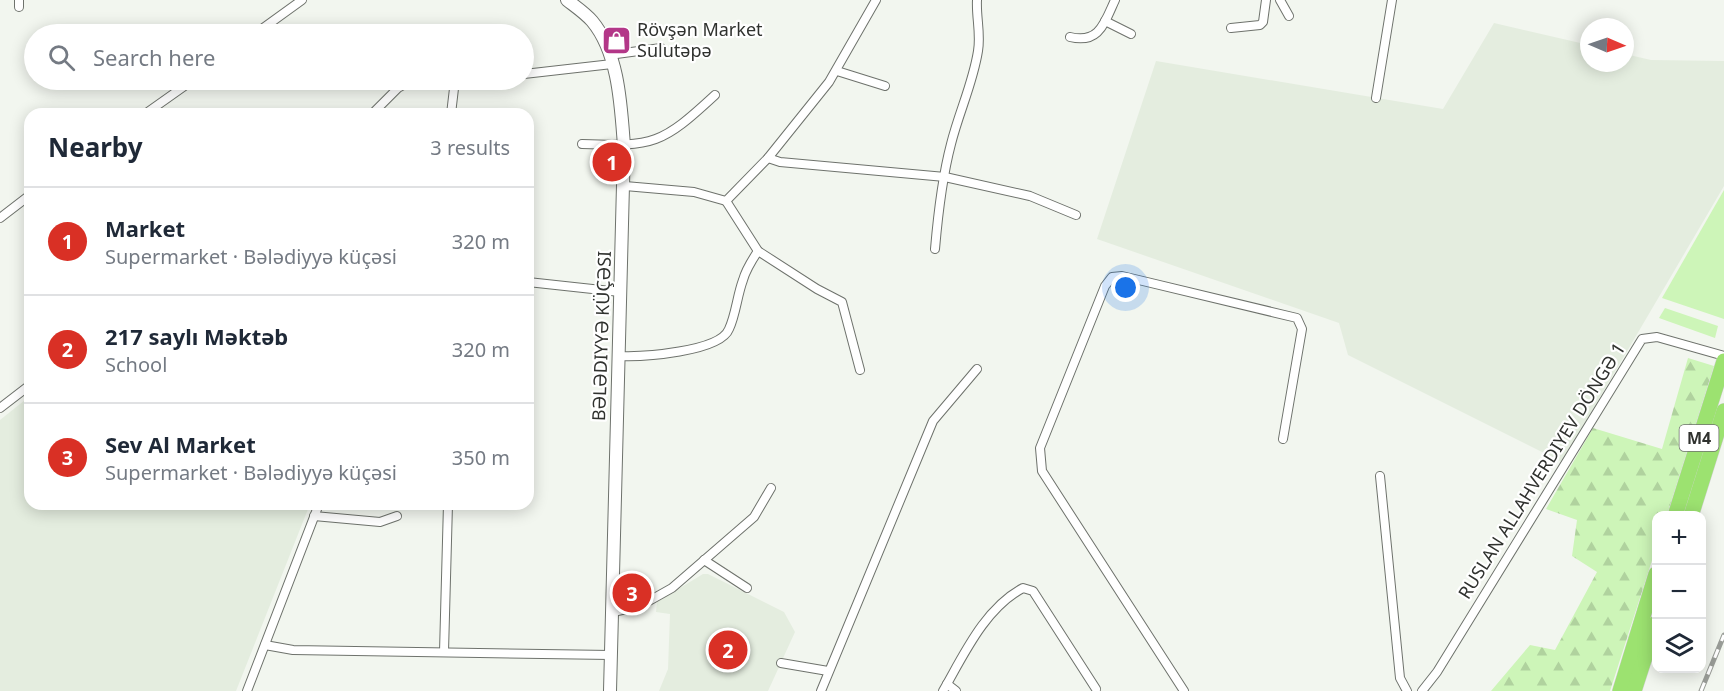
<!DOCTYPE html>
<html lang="en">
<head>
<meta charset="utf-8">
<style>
	:root { --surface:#fff; --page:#f2f2f3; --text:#1f2937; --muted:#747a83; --line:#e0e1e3; --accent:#d93025 }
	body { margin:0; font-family:"Noto Sans",sans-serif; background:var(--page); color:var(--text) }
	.controls { position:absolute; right:18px; bottom:18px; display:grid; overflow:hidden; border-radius:12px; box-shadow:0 3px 15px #0003 }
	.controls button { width:54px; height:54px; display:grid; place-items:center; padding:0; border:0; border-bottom:2px solid var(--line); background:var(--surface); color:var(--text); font:30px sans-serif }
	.compass { position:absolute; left:1580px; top:18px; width:54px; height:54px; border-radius:50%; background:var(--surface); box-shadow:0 3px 15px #0003; rotate:92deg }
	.you { position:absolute; left:1126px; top:288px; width:21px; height:21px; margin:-15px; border:4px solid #fff; border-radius:50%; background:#1a73e8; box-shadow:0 0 0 9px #1a73e833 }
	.badge { display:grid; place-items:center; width:39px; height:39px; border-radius:50%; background:var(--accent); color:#fff; font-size:20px; font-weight:700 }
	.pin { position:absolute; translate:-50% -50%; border:3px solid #fff; box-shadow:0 2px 6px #0006 }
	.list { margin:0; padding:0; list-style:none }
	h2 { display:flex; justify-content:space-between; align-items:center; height:78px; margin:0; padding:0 24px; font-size:26px }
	h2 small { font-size:20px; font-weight:400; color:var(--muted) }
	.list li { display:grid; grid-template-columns:39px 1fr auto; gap:18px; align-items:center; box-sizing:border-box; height:108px; padding:0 24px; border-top:2px solid var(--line) }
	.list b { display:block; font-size:22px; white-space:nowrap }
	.list p { margin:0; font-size:20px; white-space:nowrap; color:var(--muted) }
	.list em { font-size:20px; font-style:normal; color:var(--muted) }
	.icon { flex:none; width:33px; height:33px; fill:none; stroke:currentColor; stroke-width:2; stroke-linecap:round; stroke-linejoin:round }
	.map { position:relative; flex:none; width:1724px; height:691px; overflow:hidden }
	.search { position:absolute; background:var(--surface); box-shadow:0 3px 15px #0003; left:24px; top:24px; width:510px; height:66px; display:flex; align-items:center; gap:15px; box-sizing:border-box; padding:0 21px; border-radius:33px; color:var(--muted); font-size:22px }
	.panel { position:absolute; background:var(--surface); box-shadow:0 3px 15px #0003; left:24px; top:108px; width:510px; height:402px; border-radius:18px }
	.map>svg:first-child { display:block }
	.built { fill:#e4eddf }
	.green { fill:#cdf5b8 }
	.forest { fill:url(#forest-firs) }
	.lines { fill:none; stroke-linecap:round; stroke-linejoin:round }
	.street-casing { stroke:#6e726c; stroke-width:10 }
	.secondary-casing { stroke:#6e726c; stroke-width:14 }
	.highway-casing { stroke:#d1d2d1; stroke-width:16 }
	.street { stroke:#fff; stroke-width:8 }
	.secondary { stroke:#fff; stroke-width:12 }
	.highway { stroke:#9ce270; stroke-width:15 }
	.rail-casing { stroke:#999c97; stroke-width:5 }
	.rail { stroke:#fff; stroke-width:3; stroke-dasharray:9; stroke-linecap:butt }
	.labels { text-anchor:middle; stroke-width:4.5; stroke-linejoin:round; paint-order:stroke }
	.shield { fill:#fff; stroke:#6e706d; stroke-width:1.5 }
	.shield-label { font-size:16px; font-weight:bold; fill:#30322f }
	.poi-label { font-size:18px; fill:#30322f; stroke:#fff; text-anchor:start }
	.street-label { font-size:18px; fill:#30322f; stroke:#fff }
</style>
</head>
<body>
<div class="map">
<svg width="1724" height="691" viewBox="0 0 1724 691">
	<defs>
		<pattern id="forest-firs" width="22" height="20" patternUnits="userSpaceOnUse" patternTransform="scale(1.5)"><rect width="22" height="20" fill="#cdf5b8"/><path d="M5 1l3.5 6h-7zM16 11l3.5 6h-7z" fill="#b0d29e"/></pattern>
	</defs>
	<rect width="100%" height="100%" fill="#f2f6ef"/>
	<!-- built -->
	<g class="built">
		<polygon points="1494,23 1589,45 1589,63 1625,63 1625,54 1651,60 1724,61 1724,186 1562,462 1348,355 1339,323 1097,239 1156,61 1443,109"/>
		<polygon points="30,396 30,504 310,504 236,691 0,691 0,420"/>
		<polygon points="703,574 708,574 784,612 795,632 768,691 659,691 668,669 670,614 656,612 657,602"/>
	</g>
	<!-- green -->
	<g class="green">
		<polygon points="1724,190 1724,319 1662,298"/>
		<polygon points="1665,308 1718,326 1715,338 1659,318"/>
	</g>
	<!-- forest -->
	<polygon class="forest" points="1688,358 1714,366 1667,515 1656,516 1656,548 1610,691 1491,691 1530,645 1555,650 1597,572 1572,556 1577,520 1546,509 1593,428 1662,449"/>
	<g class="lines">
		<defs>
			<g id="street">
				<polyline points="1280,0 1289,16"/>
				<polyline points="19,7 19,0"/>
				<polyline points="1105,21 1131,34"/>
				<polyline points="1231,28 1260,25 1263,22 1266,0"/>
				<polyline points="255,34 302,0"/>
				<path d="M1070 37C1099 44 1104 24 1115 0"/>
				<polyline points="609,55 661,48"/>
				<polyline points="837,71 885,86"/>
				<polyline points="524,74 612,64"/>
				<polyline points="1376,98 1392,0"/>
				<polyline points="145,114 193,80"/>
				<polyline points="372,114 398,88 412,80"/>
				<polyline points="451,114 455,80"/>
				<path d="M582 144C654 147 662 144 715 95"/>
				<polyline points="768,158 780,162 945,177 1030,196 1076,215"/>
				<polyline points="625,186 694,192 726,201 768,158 829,82 876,0"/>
				<polyline points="726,201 758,251 817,289 842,302 860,370"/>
				<polyline points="0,218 30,195"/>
				<path d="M935 249C938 214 942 178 951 144 959 112 973 83 978 51 981 34 976 17 977 0"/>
				<polyline points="528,282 620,292"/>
				<path d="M619 356C642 357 720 352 729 329 736 314 737 296 743 280 746 269 752 260 758 251"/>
				<polyline points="0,408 30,385"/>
				<polyline points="1380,476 1400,678 1407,691"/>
				<polyline points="314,516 380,522 397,516"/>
				<polyline points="704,560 747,588"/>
				<polyline points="613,612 640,606 672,588 754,517 771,488"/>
				<polyline points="265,645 293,650 611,655"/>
				<polyline points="444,652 448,504"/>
				<polyline points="781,663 828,671"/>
				<path d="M947 684C966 650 987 607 1023 588L1033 591 1096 689"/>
				<polyline points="247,691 319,504"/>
				<polyline points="821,691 933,421 977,369"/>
				<polyline points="943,691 947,684 956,691"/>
				<polyline points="1184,691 1042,471 1040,448 1105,286 1112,277 1122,276 1297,318 1302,329 1283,439"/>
				<polyline points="1422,691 1437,672 1642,339 1657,337 1724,356"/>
			</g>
			<path id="secondary" d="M567 0C576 7 585 13 592 21 619 53 621 107 624 146L610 691"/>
			<g id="highway">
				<polyline points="1675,516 1724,361"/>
				<polyline points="1691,516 1724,411"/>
				<polyline points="1620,691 1656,574"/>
				<polyline points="1634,691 1656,623"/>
			</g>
		</defs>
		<!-- street casing -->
		<use href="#street" class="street-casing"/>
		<!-- secondary casing -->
		<use href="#secondary" class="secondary-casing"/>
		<!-- highway casing -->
		<use href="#highway" class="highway-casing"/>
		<!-- street -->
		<use href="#street" class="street"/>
		<!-- secondary -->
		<use href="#secondary" class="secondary"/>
		<!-- highway -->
		<use href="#highway" class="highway"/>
		<defs>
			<polyline id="rail" points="1701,691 1724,635"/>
		</defs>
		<!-- rail casing -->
		<use href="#rail" class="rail-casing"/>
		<!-- rail -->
		<use href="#rail" class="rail"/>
	</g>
	<!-- icons -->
	<defs>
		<symbol id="shop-square" viewBox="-11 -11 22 22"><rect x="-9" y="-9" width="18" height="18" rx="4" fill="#b33788" stroke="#fff"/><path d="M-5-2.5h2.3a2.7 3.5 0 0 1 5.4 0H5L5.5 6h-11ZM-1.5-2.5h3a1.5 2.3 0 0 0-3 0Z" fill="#fff"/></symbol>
	</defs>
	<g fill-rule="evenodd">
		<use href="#shop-square" x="600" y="24" width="33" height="33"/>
	</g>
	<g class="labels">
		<!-- shield labels -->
		<rect class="shield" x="1679.5" y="425" width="39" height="26" rx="4.5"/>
		<g class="shield-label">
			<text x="1699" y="444">M4</text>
		</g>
		<!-- poi labels -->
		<g class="poi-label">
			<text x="637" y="36">Rövşən Market<tspan x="637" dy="21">Sulutəpə</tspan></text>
		</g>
		<!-- street labels -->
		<g class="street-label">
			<text transform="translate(602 336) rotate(-88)" y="6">BƏLƏDIYYƏ KÜÇƏSI</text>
			<text transform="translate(1542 471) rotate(-58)" y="6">RUSLAN ALLAHVERDIYEV DÖNGƏ 1</text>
		</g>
	</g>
</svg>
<div class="controls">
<button>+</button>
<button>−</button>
<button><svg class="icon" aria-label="layers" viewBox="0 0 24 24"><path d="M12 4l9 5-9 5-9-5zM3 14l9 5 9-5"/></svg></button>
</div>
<svg class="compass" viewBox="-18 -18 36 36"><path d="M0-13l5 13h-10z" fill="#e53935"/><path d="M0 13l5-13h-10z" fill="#747a83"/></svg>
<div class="you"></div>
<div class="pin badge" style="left:612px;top:162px">1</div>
<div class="pin badge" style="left:728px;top:650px">2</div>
<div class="pin badge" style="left:632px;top:593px">3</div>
<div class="search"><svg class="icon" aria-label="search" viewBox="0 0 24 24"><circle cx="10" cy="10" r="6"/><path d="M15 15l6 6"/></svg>Search here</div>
<section class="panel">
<h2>Nearby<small>3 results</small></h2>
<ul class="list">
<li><span class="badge">1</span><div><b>Market</b><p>Supermarket · Bələdiyyə küçəsi</p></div><em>320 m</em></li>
<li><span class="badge">2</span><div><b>217 saylı Məktəb</b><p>School</p></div><em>320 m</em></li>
<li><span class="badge">3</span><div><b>Sev Al Market</b><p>Supermarket · Bələdiyyə küçəsi</p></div><em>350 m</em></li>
</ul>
</section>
</div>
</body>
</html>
